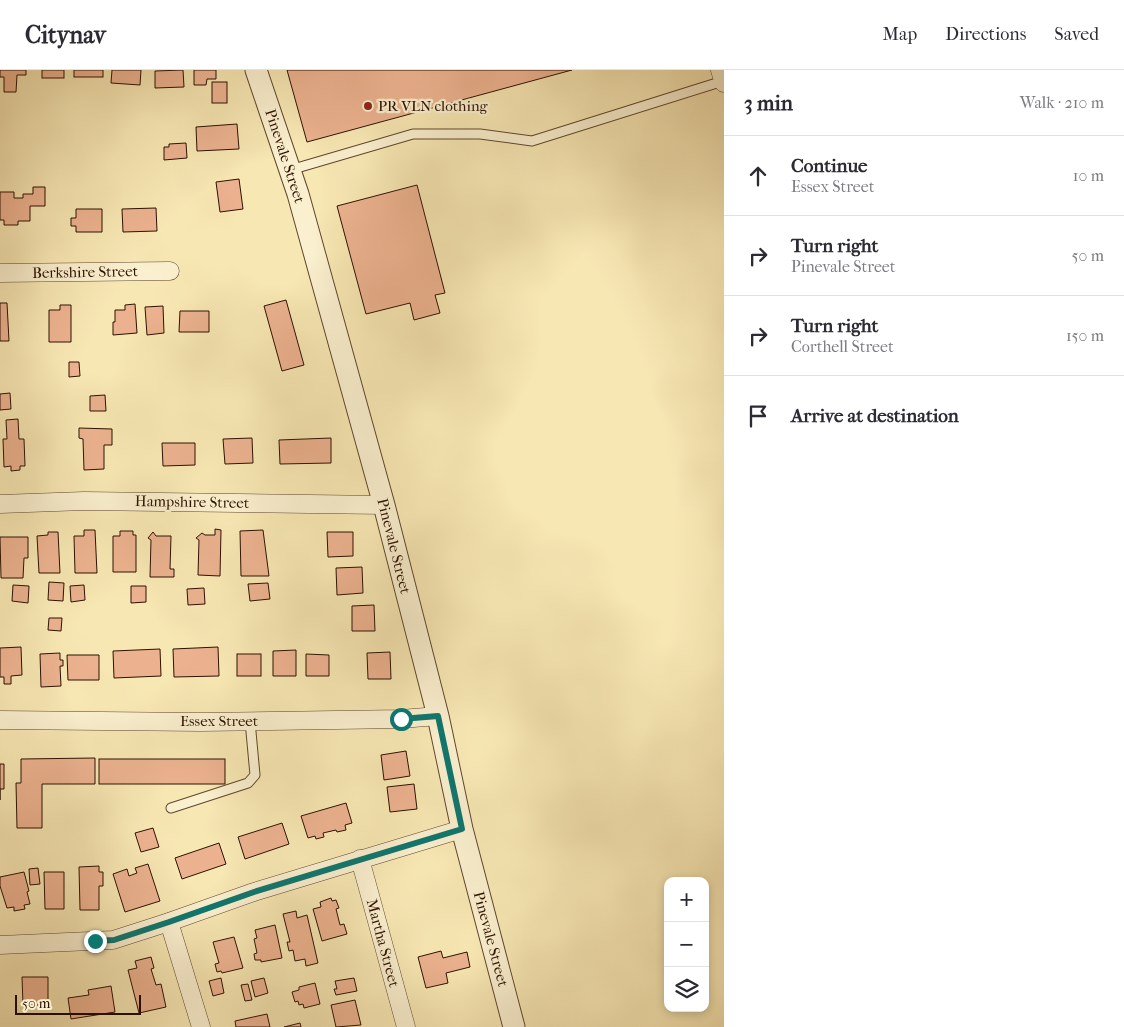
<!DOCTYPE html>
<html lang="en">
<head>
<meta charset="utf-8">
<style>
	:root { --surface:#fff; --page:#f2f2f3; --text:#2b2b33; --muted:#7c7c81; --line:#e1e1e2 }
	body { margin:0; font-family:"IM FELL French Canon",serif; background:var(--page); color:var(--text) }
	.controls { position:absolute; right:15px; bottom:15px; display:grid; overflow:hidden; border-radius:10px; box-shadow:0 2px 8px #0003 }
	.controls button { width:45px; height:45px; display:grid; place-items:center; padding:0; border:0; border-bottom:1px solid var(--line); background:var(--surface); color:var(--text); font:25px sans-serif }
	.scale { position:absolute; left:15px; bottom:12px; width:126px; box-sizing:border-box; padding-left:5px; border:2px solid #2c1100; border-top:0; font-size:14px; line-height:18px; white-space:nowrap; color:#2c1100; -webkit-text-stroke:4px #faefce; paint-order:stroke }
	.stop { position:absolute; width:15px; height:15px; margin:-11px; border:4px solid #0f766e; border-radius:50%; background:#fff }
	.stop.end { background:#0f766e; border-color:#fff; box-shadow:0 1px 5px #0008 }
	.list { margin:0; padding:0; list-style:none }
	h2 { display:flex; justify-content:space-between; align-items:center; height:65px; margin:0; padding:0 20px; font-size:21px }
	h2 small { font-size:16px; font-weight:400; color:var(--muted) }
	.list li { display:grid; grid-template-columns:32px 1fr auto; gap:15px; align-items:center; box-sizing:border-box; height:80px; padding:0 20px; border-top:1px solid var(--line) }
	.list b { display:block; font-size:19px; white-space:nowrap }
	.list p { margin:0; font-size:16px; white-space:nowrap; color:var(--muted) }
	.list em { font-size:16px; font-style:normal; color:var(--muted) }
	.icon { flex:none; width:28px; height:28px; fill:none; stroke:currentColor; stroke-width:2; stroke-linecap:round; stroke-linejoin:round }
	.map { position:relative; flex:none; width:724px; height:957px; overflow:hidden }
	header { display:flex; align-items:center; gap:30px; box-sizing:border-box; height:70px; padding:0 25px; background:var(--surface); border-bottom:1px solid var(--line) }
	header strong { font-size:24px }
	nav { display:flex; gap:28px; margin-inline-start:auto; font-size:18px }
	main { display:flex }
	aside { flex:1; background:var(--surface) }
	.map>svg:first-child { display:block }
	.building { fill:#ecb28f; stroke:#2c1100 }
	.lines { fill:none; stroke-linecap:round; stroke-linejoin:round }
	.service-casing { stroke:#5f462d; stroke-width:11 }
	.minor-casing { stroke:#5f462d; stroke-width:19 }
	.tertiary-casing { stroke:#5f462d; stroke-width:23 }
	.service { stroke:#faefce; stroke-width:9 }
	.minor { stroke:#faefce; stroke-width:18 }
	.tertiary { stroke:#faefce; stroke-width:21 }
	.route { stroke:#0f766e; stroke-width:6 }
	.poi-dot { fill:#8f2418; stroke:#faefce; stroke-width:2 }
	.labels { text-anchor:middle; stroke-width:4.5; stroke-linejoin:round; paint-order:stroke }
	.poi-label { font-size:15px; fill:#2c1100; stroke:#faefce; text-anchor:start }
	.street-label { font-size:15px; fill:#2c1100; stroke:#faefce }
</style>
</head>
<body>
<header>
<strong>Citynav</strong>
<nav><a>Map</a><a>Directions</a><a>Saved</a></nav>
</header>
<main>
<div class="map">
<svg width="724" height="957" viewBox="0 0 724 957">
	<rect width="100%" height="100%" fill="#f7e7b3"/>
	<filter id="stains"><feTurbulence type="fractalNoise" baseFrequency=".004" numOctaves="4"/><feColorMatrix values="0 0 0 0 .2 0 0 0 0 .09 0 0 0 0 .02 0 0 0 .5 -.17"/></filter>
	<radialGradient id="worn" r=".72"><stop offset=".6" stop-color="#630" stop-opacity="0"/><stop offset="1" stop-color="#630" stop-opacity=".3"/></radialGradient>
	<!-- building -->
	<g class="building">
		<polygon points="0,0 26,0 26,5 17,5 16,22 4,22 4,7 0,7"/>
		<rect x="42" y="0" width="22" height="8"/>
		<rect x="74" y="0" width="29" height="7"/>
		<polygon points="112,0 141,0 140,15 111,13"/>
		<polygon points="183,0 184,17 155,18 155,1"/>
		<polygon points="194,0 216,0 216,9 207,9 206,15 194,15"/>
		<polygon points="287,0 572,0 307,72"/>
		<rect x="212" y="12" width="15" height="21"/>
		<polygon points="237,54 239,79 197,81 196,57"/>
		<polygon points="186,73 187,88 164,90 164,77 169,77 169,74"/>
		<polygon points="239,109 243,139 220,142 216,112"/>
		<polygon points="417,115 445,223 435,225 440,243 414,250 410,233 366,244 337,136"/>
		<polygon points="33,117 45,117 45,136 30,136 30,151 18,151 18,155 4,155 4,150 0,150 0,122 14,122 14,128 23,128 23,124 33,124"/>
		<polygon points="156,138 157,161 123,162 122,139"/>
		<polygon points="76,139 102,139 102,162 76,162 76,156 71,156 71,148 76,148"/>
		<polygon points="286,230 304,295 282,301 264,236"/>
		<polygon points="0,233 7,233 9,271 0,271"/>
		<polygon points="135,234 137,263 113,265 113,252 115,252 115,240 125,240 125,235"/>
		<polygon points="60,235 71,235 71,272 49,272 49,240 60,240"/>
		<polygon points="163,236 164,263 147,265 145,237"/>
		<polygon points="180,241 209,241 209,262 179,262"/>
		<polygon points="69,292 79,292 80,306 69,307"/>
		<polygon points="10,323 11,339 0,340 0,324"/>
		<polygon points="105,325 106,341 90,341 90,326"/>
		<polygon points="18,349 19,369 24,369 25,396 20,396 20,400 11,401 11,396 4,397 3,369 7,369 6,350"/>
		<polygon points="79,358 112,359 112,375 104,375 104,399 84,400 83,369 79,368"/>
		<polygon points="252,368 253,393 225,394 223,369"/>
		<polygon points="331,368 331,393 280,394 279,370"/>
		<polygon points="162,373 195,373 195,395 163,396"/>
		<polygon points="215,459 221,460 220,506 198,505 199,470 196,468 202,463 205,465 215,465"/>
		<polygon points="84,460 95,460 97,503 75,503 74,466 84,466"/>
		<polygon points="263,460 269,506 241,506 240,461"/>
		<polygon points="120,461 133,461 133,465 136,465 136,502 113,502 113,466 120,466"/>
		<polygon points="48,462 58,462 60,503 39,503 37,466 48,465"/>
		<polygon points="153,462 156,466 171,466 170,499 174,499 174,507 150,507 151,470 148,468"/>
		<polygon points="327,462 353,462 353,486 328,487"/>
		<polygon points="0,467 28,467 28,488 24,488 23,508 1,508"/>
		<polygon points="362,497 363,523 337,525 336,498"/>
		<polygon points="49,512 64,513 63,531 48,530"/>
		<polygon points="268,513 270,529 250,531 248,514"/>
		<polygon points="13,515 29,516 28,533 12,531"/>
		<polygon points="84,515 85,530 71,532 70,516"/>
		<polygon points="131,516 146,516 146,532 131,533"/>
		<polygon points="204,518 205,534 188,535 187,519"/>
		<polygon points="374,535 375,561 352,561 352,536"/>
		<polygon points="49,548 62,548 61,561 48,560"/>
		<polygon points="21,577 22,605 11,606 11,614 4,614 4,607 0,607 0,578"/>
		<polygon points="218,577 219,606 174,607 173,579"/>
		<polygon points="160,579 161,606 114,608 113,581"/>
		<polygon points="296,580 296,606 273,606 273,581"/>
		<polygon points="390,582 391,609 368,609 367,583"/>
		<polygon points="60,583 60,590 63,590 63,596 60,596 61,616 41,617 40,584"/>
		<rect x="237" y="584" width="24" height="22"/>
		<polygon points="306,584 329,585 329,606 306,606"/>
		<polygon points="67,585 99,585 99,610 68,610"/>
		<polygon points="406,681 410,706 384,710 381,685"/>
		<polygon points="95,688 95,714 42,714 42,758 17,758 16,713 21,713 21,689"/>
		<rect x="99" y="689" width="126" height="25"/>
		<polygon points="0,694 4,694 4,719 0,719 0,730"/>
		<polygon points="414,714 417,739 390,742 387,717"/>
		<polygon points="346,733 352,753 345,755 346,760 337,762 336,760 323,763 324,767 316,769 315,766 308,768 301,746"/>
		<polygon points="282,753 289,774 245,789 238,767"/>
		<polygon points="153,758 159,777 141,782 135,763"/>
		<polygon points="219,773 226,794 182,809 175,788"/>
		<polygon points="148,794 160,831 125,842 113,804 127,799 129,806 137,803 135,798"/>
		<polygon points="99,796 99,802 103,802 103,816 99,816 99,840 80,840 79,797"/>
		<polygon points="38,798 40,814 30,815 29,799"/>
		<polygon points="24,802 29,821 27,822 30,834 24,835 25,839 14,841 14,837 7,838 0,816 0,807"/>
		<polygon points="44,802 64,802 64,839 45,839"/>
		<polygon points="331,828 332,831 336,830 339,838 336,839 340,855 344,854 347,864 322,871 313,839 321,837 320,832"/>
		<polygon points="296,841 297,848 307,845 318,893 306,896 305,889 295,891 293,880 289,881 287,872 290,872 283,844"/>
		<polygon points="275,855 282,888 261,892 261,890 255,890 254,884 257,883 254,869 257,868 255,860"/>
		<polygon points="234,867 243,898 222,903 221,901 217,902 215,894 219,893 213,872"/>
		<polygon points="441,881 443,888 467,882 470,897 446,903 448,913 426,918 418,887"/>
		<polygon points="151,887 154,898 151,899 156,915 161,914 166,937 139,943 128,900 137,898 135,891"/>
		<polygon points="22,907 48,907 48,935 23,935"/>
		<polygon points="221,908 224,923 213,926 209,911"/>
		<polygon points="264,908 268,923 255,927 251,911"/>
		<polygon points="354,908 357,921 336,925 334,919 337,919 335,911"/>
		<polygon points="315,913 320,934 304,938 303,934 299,935 298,931 295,932 292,922 299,920 299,917"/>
		<polygon points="248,914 252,930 245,931 241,915"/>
		<polygon points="111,916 115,942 71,949 68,928 89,925 88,920"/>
		<polygon points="355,930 361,955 336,957 331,935"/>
		<polygon points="267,944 270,957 236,957 235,951"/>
		<polygon points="300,953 301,957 284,957"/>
	</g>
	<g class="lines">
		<defs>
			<g id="service">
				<polyline points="290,100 413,64 480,64 532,71 723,11"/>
				<polyline points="171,738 248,713 255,705 250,651"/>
			</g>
			<g id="minor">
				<polyline points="720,0 724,13"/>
				<polyline points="0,203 170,201"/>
				<polyline points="0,434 84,431 384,435"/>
				<polyline points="0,650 201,652 401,649 438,646"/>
				<polyline points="360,789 406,957"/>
				<polyline points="169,852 201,957"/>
				<polyline points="0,875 113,870 169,852 254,822 462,759"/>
			</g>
			<polyline id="tertiary" points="256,0 298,124 384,435 438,646 462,759 514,957"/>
		</defs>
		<!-- service casing -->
		<use href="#service" class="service-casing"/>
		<!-- minor casing -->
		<use href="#minor" class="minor-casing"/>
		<!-- tertiary casing -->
		<use href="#tertiary" class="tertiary-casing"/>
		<!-- service -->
		<use href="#service" class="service"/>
		<!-- minor -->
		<use href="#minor" class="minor"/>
		<!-- tertiary -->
		<use href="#tertiary" class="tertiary"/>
	</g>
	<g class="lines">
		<!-- route -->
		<polyline class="route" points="95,871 114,870 169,852 254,822 462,759 438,646 401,649"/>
	</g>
	<!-- markers -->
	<circle class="poi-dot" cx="368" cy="36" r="5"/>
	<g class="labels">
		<!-- poi labels -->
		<g class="poi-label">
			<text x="378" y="41">PR VLN clothing</text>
		</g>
		<!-- street labels -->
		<g class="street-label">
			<text transform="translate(285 86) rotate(72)" y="5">Pinevale Street</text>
			<text transform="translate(85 202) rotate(-1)" y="5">Berkshire Street</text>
			<text transform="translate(192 432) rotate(1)" y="5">Hampshire Street</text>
			<text transform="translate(394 476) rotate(76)" y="5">Pinevale Street</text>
			<text x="219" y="656">Essex Street</text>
			<text transform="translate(491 869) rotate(75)" y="5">Pinevale Street</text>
			<text transform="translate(383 873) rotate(75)" y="5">Martha Street</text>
		</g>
	</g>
	<rect width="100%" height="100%" filter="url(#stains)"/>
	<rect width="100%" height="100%" fill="url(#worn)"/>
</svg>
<div class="controls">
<button>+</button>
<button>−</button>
<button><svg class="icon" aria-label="layers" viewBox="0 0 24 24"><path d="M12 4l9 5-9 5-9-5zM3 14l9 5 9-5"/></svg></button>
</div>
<div class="scale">50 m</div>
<div class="stop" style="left:401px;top:649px"></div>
<div class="stop end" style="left:95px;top:871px"></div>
</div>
<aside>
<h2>3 min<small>Walk · 210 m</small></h2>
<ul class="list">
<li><svg class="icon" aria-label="ahead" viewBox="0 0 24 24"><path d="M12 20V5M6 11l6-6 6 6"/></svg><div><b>Continue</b><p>Essex Street</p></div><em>10 m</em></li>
<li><svg class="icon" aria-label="right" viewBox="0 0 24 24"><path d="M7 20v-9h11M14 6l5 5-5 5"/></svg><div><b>Turn right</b><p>Pinevale Street</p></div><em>50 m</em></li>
<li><svg class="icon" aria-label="right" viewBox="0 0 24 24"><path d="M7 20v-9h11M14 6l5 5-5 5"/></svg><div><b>Turn right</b><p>Corthell Street</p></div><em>150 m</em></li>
<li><svg class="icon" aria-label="arrive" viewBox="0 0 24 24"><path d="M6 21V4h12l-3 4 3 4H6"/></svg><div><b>Arrive at destination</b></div></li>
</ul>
</aside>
</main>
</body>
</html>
